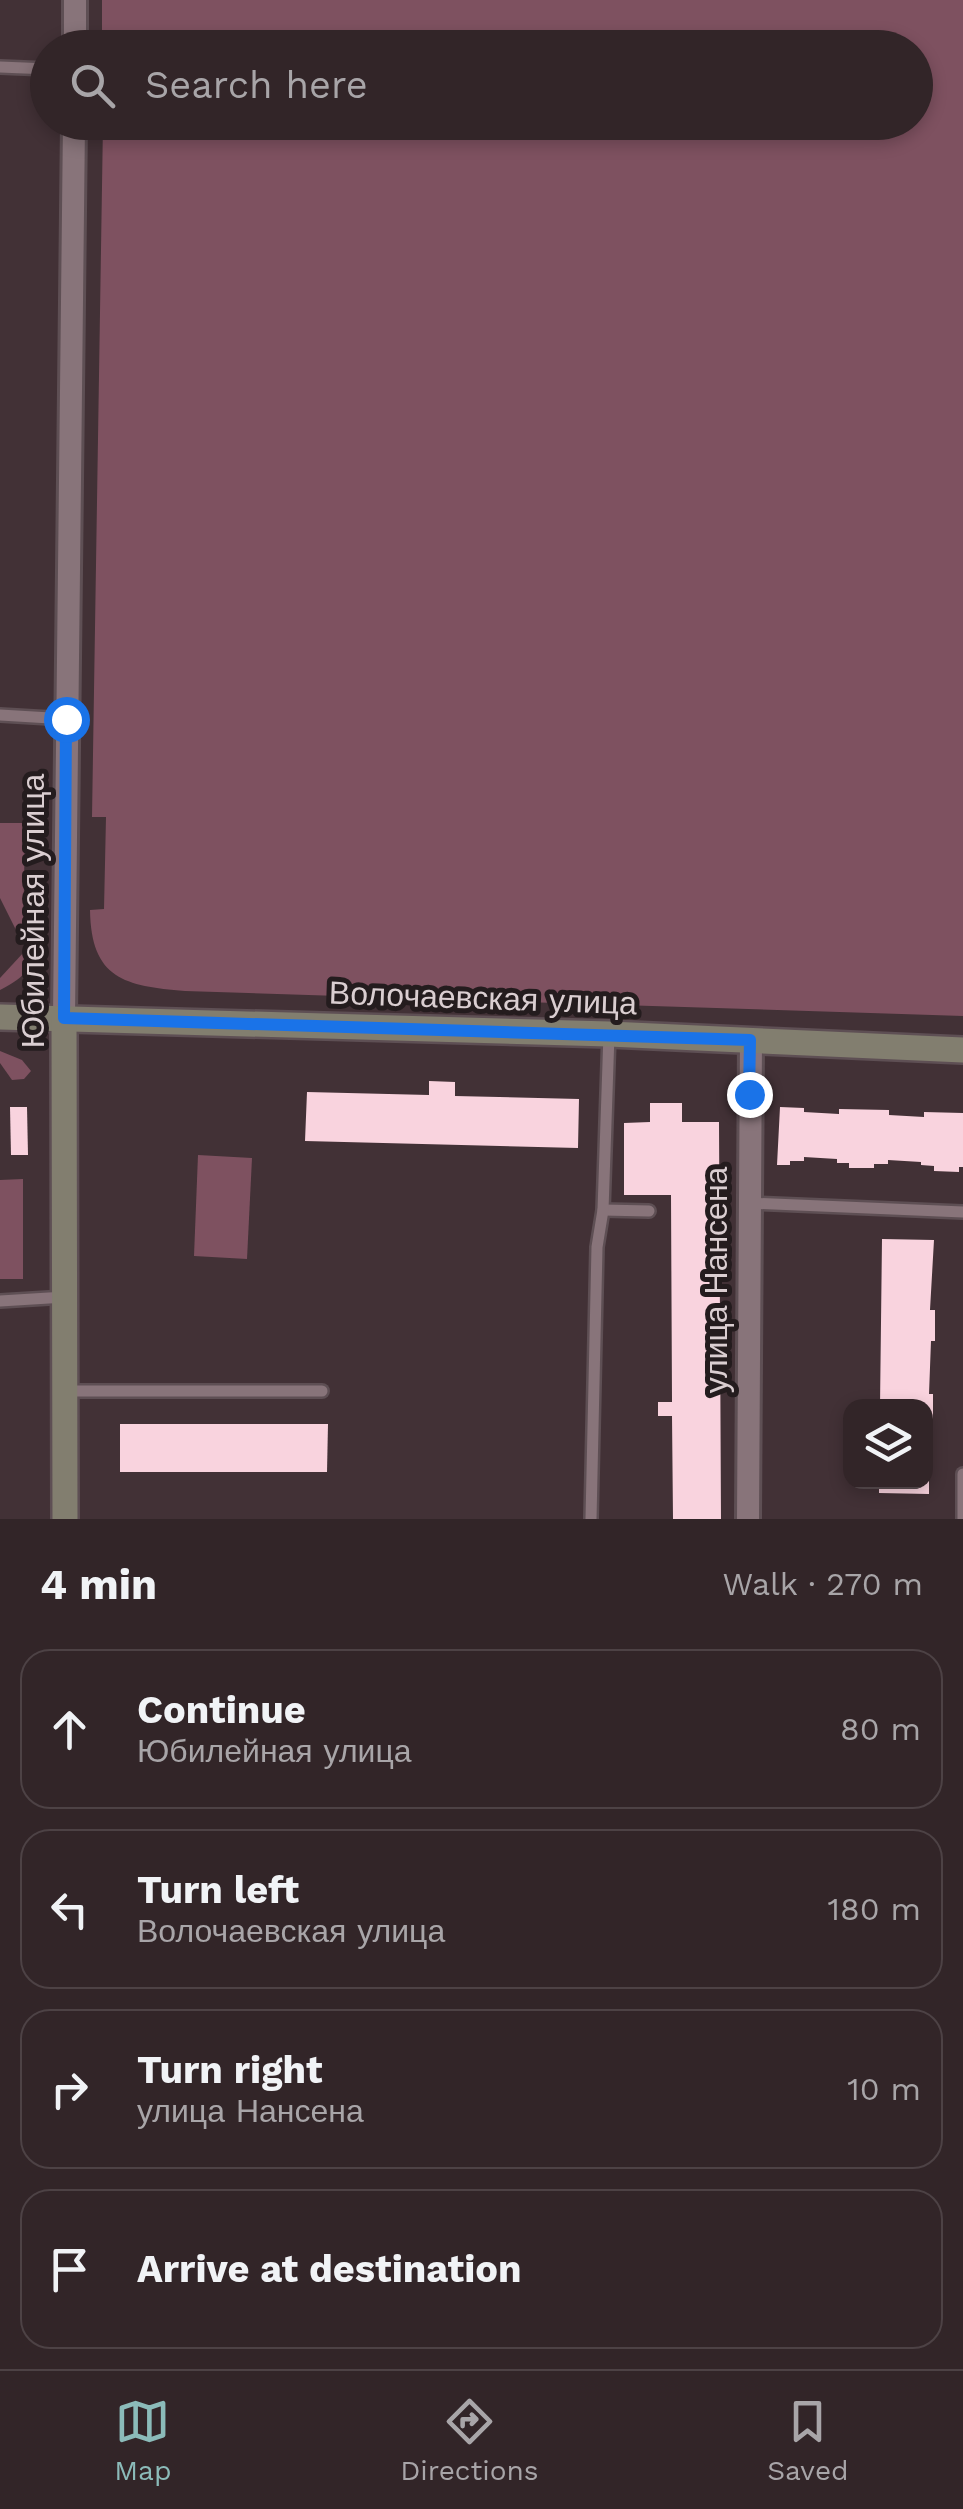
<!DOCTYPE html>
<html lang="en">
<head>
<meta charset="utf-8">
<style>
	:root { --surface:#322528; --page:#3d3134; --text:#f1f3f6; --muted:#a8a5a8; --line:#4d4245; --accent:#8bbbb9 }
	body { margin:0; font-family:"Work Sans",sans-serif; background:var(--page); color:var(--text) }
	.controls { position:absolute; right:30px; bottom:30px; display:grid; overflow:hidden; border-radius:20px; box-shadow:0 5px 15px #0003 }
	.controls button { width:90px; height:90px; display:grid; place-items:center; padding:0; border:0; border-bottom:2px solid var(--line); background:var(--surface); color:var(--text); font:50px sans-serif }
	.stop { position:absolute; width:30px; height:30px; margin:-22px; border:8px solid #1a73e8; border-radius:50%; background:#fff }
	.stop.end { background:#1a73e8; border-color:#fff; box-shadow:0 2px 10px #0008 }
	.list { margin:0; padding:0; list-style:none }
	h2 { display:flex; justify-content:space-between; align-items:center; height:130px; margin:0; padding:0 40px; font-size:42px }
	h2 small { font-size:32px; font-weight:400; color:var(--muted) }
	.list li { display:grid; grid-template-columns:65px 1fr auto; gap:30px; align-items:center; box-sizing:border-box; height:160px; margin:0 20px 20px; padding:0 20px; border:2px solid var(--line); border-radius:30px }
	.list b { display:block; font-size:38px; white-space:nowrap }
	.list p { margin:0; font-size:32px; white-space:nowrap; color:var(--muted) }
	.list em { font-size:32px; font-style:normal; color:var(--muted) }
	.icon { flex:none; width:55px; height:55px; fill:none; stroke:currentColor; stroke-width:2; stroke-linecap:round; stroke-linejoin:round }
	.map { position:relative; flex:none; width:963px; height:1519px; overflow:hidden }
	.search { position:absolute; background:var(--surface); box-shadow:0 5px 15px #0003; left:30px; right:30px; top:30px; height:110px; display:flex; align-items:center; gap:25px; box-sizing:border-box; padding:0 35px; border-radius:55px; color:var(--muted); font-size:38px }
	.sheet { height:850px; background:var(--surface) }
	nav { display:flex; justify-content:space-around; align-items:center; box-sizing:border-box; height:140px; border-top:2px solid var(--line); background:var(--surface); font-size:28px; color:var(--muted) }
	nav a { display:grid; justify-items:center; gap:5px }
	nav .on { color:var(--accent) }
	.map>svg:first-child { display:block }
	.green { fill:#7e5160 }
	.building { fill:#f9d3de }
	.lines { fill:none; stroke-linecap:round; stroke-linejoin:round }
	.lane-casing { stroke:#5e4f54; stroke-width:16 }
	.street-casing { stroke:#5e4f54; stroke-width:28 }
	.secondary-casing { stroke:#5e4f54; stroke-width:30 }
	.lane { stroke:#88747a; stroke-width:11 }
	.street { stroke:#88747a; stroke-width:22 }
	.secondary { stroke:#827e6f; stroke-width:25 }
	.route { stroke:#1a73e8; stroke-width:12 }
	.labels { text-anchor:middle; stroke-width:10; stroke-linejoin:round; paint-order:stroke }
	.street-label { font-size:32px; fill:#daced1; stroke:#241c1e }
</style>
</head>
<body>
<div class="map">
<svg width="963" height="1519" viewBox="0 0 963 1519">
	<rect width="100%" height="100%" fill="#423136"/>
	<!-- green -->
	<g class="green">
		<path d="M102 0H963V1016L185 991C125 986 91 979 90 910L104 909 106 817H92L103 123 916 122V48L102 47Z"/>
		<polygon points="0,823 25,823 23,944 0,898"/>
		<path d="M34 947C32 971 21 979 0 990V978L24 952Z"/>
		<polygon points="0,1051 22,1060 31,1071 24,1079 12,1080 0,1063"/>
		<polygon points="198,1155 252,1158 247,1259 194,1256"/>
		<polygon points="23,1179 23,1279 0,1279 0,1180"/>
	</g>
	<!-- building -->
	<g class="building">
		<polygon points="429,1081 455,1082 455,1096 579,1099 578,1148 305,1141 307,1092 429,1095"/>
		<polygon points="650,1103 682,1103 682,1122 719,1122 721,1519 673,1519 672,1416 658,1416 658,1402 672,1402 671,1195 624,1195 624,1123 650,1122"/>
		<polygon points="10,1107 27,1107 28,1155 11,1155"/>
		<polygon points="780,1107 804,1108 804,1112 839,1114 839,1109 889,1110 889,1115 924,1117 924,1112 963,1113 963,1167 959,1167 959,1172 934,1171 934,1166 921,1165 921,1162 888,1160 888,1164 874,1164 874,1168 849,1168 849,1163 837,1163 837,1159 804,1157 804,1161 790,1161 790,1165 777,1165"/>
		<polygon points="882,1239 934,1240 930,1310 935,1310 935,1341 931,1341 929,1394 933,1394 933,1424 926,1424 926,1406 880,1406"/>
		<polygon points="120,1424 328,1424 327,1472 120,1472"/>
		<polygon points="926,1478 929,1478 929,1494 879,1493 879,1482 926,1482"/>
	</g>
	<g class="lines">
		<defs>
			<g id="lane">
				<polyline points="0,67 48,69"/>
				<polyline points="0,715 67,719"/>
				<polyline points="748,1203 963,1212"/>
				<polyline points="603,1210 649,1211"/>
				<polyline points="0,1301 65,1297"/>
				<polyline points="64,1391 322,1391"/>
				<polyline points="591,1519 597,1247 603,1210 609,1034"/>
				<polyline points="963,1519 963,1474"/>
			</g>
			<g id="street">
				<polyline points="75,48 75,0"/>
				<polyline points="64,1017 74,122"/>
				<polyline points="748,1519 751,1040"/>
			</g>
			<g id="secondary">
				<polyline points="0,1017 609,1034 963,1050"/>
				<polyline points="64,1017 65,1519"/>
			</g>
		</defs>
		<!-- lane casing -->
		<use href="#lane" class="lane-casing"/>
		<!-- street casing -->
		<use href="#street" class="street-casing"/>
		<!-- secondary casing -->
		<use href="#secondary" class="secondary-casing"/>
		<!-- lane -->
		<use href="#lane" class="lane"/>
		<!-- street -->
		<use href="#street" class="street"/>
		<!-- secondary -->
		<use href="#secondary" class="secondary"/>
	</g>
	<g class="lines">
		<!-- route -->
		<polyline class="route" points="66,719 64,1018 750,1040 749,1094"/>
	</g>
	<g class="labels">
		<!-- street labels -->
		<g class="street-label">
			<text transform="translate(33 911) rotate(-90)" y="11">Юбилейная улица</text>
			<text transform="translate(483 998) rotate(2)" y="11">Волочаевская улица</text>
			<text transform="translate(716 1280) rotate(-90)" y="11">улица Нансена</text>
		</g>
	</g>
</svg>
<div class="controls">
<button><svg class="icon" aria-label="layers" viewBox="0 0 24 24"><path d="M12 4l9 5-9 5-9-5zM3 14l9 5 9-5"/></svg></button>
</div>
<div class="stop" style="left:66px;top:719px"></div>
<div class="stop end" style="left:749px;top:1094px"></div>
<div class="search"><svg class="icon" aria-label="search" viewBox="0 0 24 24"><circle cx="10" cy="10" r="6"/><path d="M15 15l6 6"/></svg>Search here</div>
</div>
<section class="sheet">
<h2>4 min<small>Walk · 270 m</small></h2>
<ul class="list">
<li><svg class="icon" aria-label="ahead" viewBox="0 0 24 24"><path d="M12 20V5M6 11l6-6 6 6"/></svg><div><b>Continue</b><p>Юбилейная улица</p></div><em>80 m</em></li>
<li><svg class="icon" aria-label="left" viewBox="0 0 24 24"><path d="M17 20v-9H6M10 6l-5 5 5 5"/></svg><div><b>Turn left</b><p>Волочаевская улица</p></div><em>180 m</em></li>
<li><svg class="icon" aria-label="right" viewBox="0 0 24 24"><path d="M7 20v-9h11M14 6l5 5-5 5"/></svg><div><b>Turn right</b><p>улица Нансена</p></div><em>10 m</em></li>
<li><svg class="icon" aria-label="arrive" viewBox="0 0 24 24"><path d="M6 21V4h12l-3 4 3 4H6"/></svg><div><b>Arrive at destination</b></div></li>
</ul>
</section>
<nav>
<a class="on"><svg class="icon" aria-label="map" viewBox="0 0 24 24"><path d="M3 6l6-2 6 2 6-2v14l-6 2-6-2-6 2zM9 4v14M15 6v14"/></svg>Map</a>
<a><svg class="icon" aria-label="directions" viewBox="0 0 24 24"><path d="M12 3l9 9-9 9-9-9zM9 14v-3h6M13 9l2 2-2 2"/></svg>Directions</a>
<a><svg class="icon" aria-label="saved" viewBox="0 0 24 24"><path d="M7 4h10v16l-5-4-5 4z"/></svg>Saved</a>
</nav>
</body>
</html>
